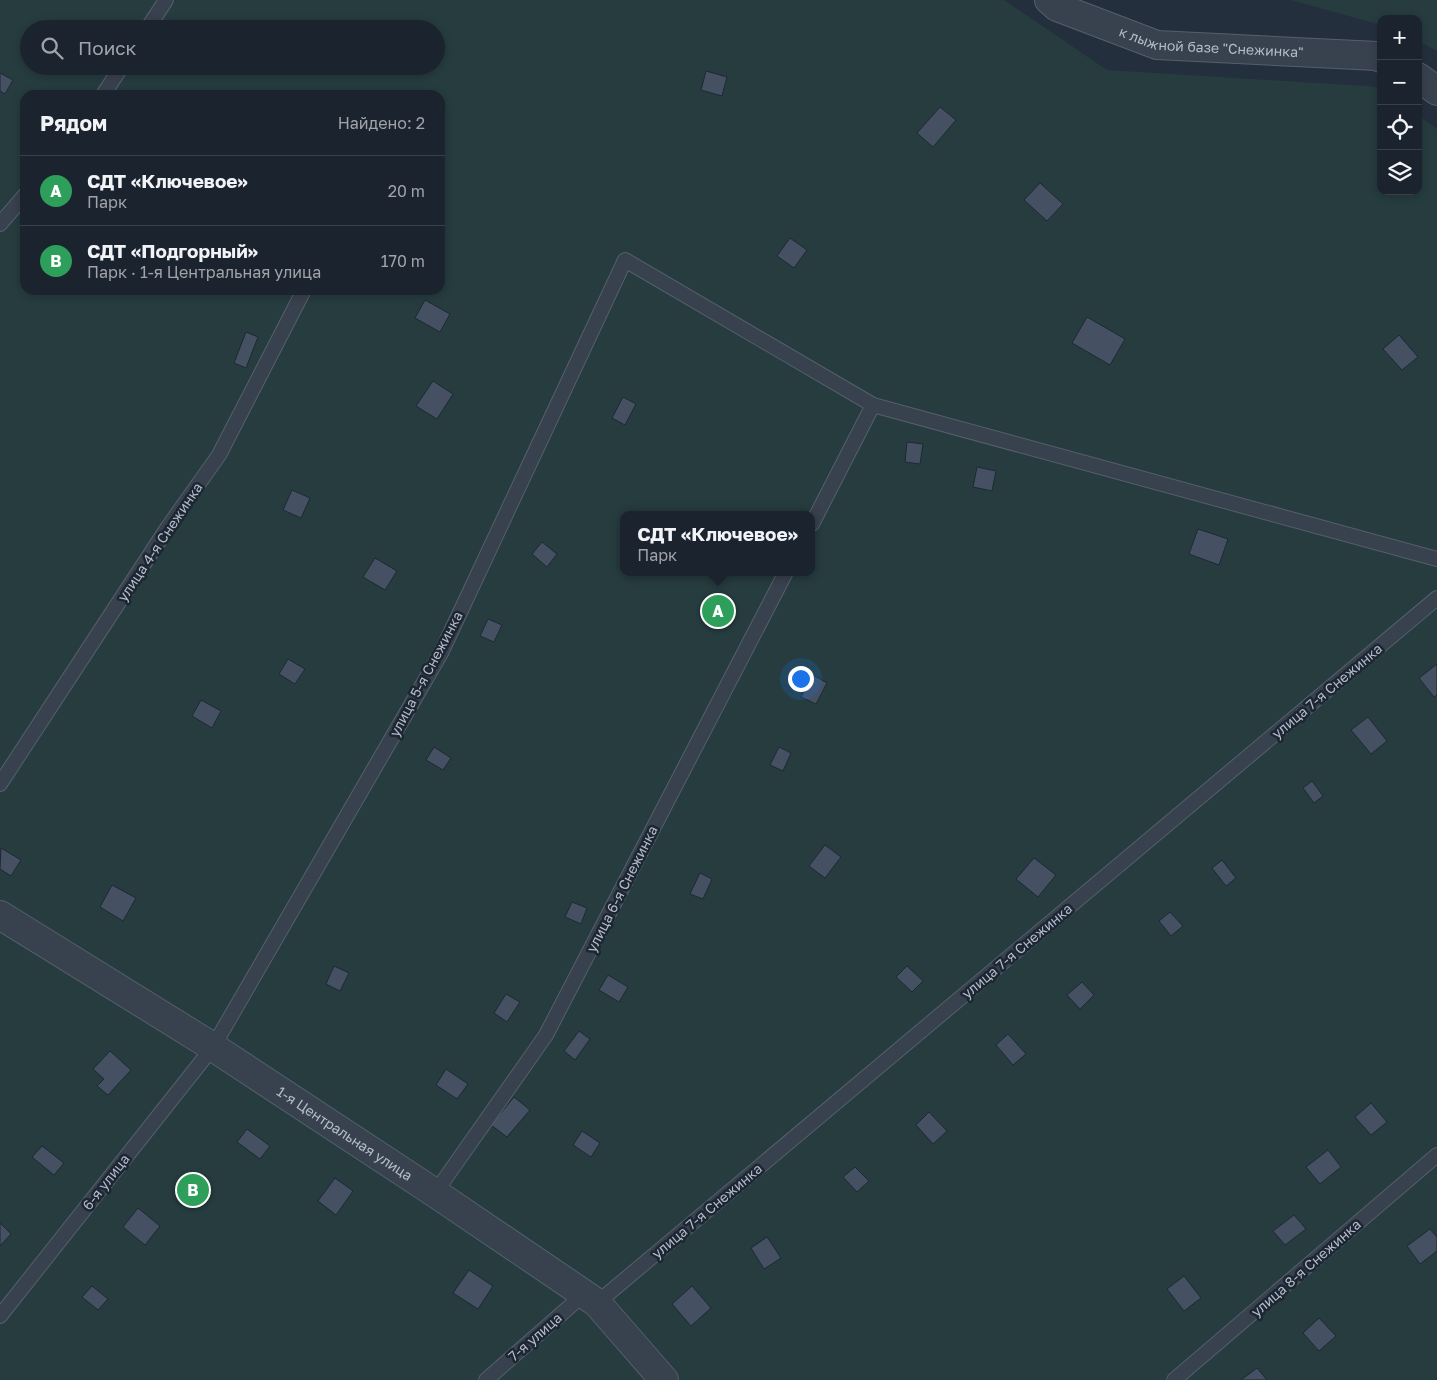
<!DOCTYPE html>
<html lang="ru">
<head>
<meta charset="utf-8">
<style>
	:root { --surface:#1b232e; --page:#242b36; --text:#f1f3f6; --muted:#a0a4aa; --line:#39404a; --accent:#8ab4f8 }
	body { margin:0; font-family:"Golos Text",sans-serif; background:var(--page); color:var(--text) }
	.controls { position:absolute; right:15px; top:15px; display:grid; overflow:hidden; border-radius:10px; box-shadow:0 2px 8px #0003 }
	.controls button { width:45px; height:45px; display:grid; place-items:center; padding:0; border:0; border-bottom:1px solid var(--line); background:var(--surface); color:var(--text); font:25px sans-serif }
	.you { position:absolute; left:800px; top:678px; width:18px; height:18px; margin:-12px; border:4px solid #fff; border-radius:50%; background:#1a73e8; box-shadow:0 0 0 8px #1a73e833 }
	.badge { display:grid; place-items:center; width:32px; height:32px; border-radius:50%; background:var(--accent); color:#fff; font-size:16px; font-weight:700 }
	.pin { position:absolute; translate:-50% -50%; border:2px solid #fff; box-shadow:0 1px 5px #0006 }
	.popup { position:absolute; left:620px; top:511px; width:195px; height:65px; box-sizing:border-box; display:grid; place-content:center; border-radius:10px; background:var(--surface); filter:drop-shadow(0 1px 4px #0005); font-size:16px; white-space:nowrap; color:var(--muted) }
	.popup b { font-size:19px; color:var(--text) }
	.popup::after { content:''; position:absolute; left:50%; top:100%; margin-left:-10px; border:10px solid transparent; border-top-color:var(--surface) }
	.list { margin:0; padding:0; list-style:none }
	h2 { display:flex; justify-content:space-between; align-items:center; height:65px; margin:0; padding:0 20px; font-size:21px }
	h2 small { font-size:16px; font-weight:400; color:var(--muted) }
	.list li { display:grid; grid-template-columns:32px 1fr auto; gap:15px; align-items:center; box-sizing:border-box; height:70px; padding:0 20px; border-top:1px solid var(--line) }
	.list b { display:block; font-size:19px; white-space:nowrap }
	.list p { margin:0; font-size:16px; white-space:nowrap; color:var(--muted) }
	.list em { font-size:16px; font-style:normal; color:var(--muted) }
	.icon { flex:none; width:28px; height:28px; fill:none; stroke:currentColor; stroke-width:2; stroke-linecap:round; stroke-linejoin:round }
	.map { position:relative; flex:none; width:1437px; height:1380px; overflow:hidden }
	.search { position:absolute; background:var(--surface); box-shadow:0 2px 8px #0003; left:20px; top:20px; width:425px; height:55px; display:flex; align-items:center; gap:12px; box-sizing:border-box; padding:0 18px; border-radius:28px; color:var(--muted); font-size:19px }
	.panel { position:absolute; background:var(--surface); box-shadow:0 2px 8px #0003; left:20px; top:90px; width:425px; height:205px; border-radius:15px }
	.map>svg:first-child { display:block }
	.green { fill:#263c3f; fill-rule:evenodd }
	.building { fill:#455162; stroke:#1f2835 }
	.lines { fill:none; stroke-linecap:round; stroke-linejoin:round }
	.service-casing { stroke:#565f6c; stroke-width:16 }
	.minor-casing { stroke:#565f6c; stroke-width:30 }
	.service { stroke:#38414e; stroke-width:14 }
	.minor { stroke:#38414e; stroke-width:28 }
	.labels { text-anchor:middle; stroke-width:5; stroke-linejoin:round; paint-order:stroke }
	.street-label { font-size:14px; fill:#b4bcc9; stroke:#1d2633 }
</style>
</head>
<body>
<div class="map">
<svg width="1437" height="1380" viewBox="0 0 1437 1380">
	<rect width="100%" height="100%" fill="#242f3e"/>
	<!-- green -->
	<g class="green">
		<path d="M0 0H1004L1107 70 1381 87V191H1418V115L1437 129V1380H0ZM29 29H436V66H29ZM25 95H440V290H25ZM624 515H812V572H624Z"/>
		<polygon points="1291,0 1437,0 1437,51 1418,41 1418,19 1381,19 1381,25"/>
	</g>
	<!-- building -->
	<g class="building">
		<polygon points="706,71 727,77 722,96 701,90"/>
		<polygon points="0,73 13,80 5,94 0,91"/>
		<polygon points="940,107 956,120 933,147 917,133"/>
		<polygon points="1040,183 1063,204 1047,221 1024,200"/>
		<polygon points="790,238 807,250 794,268 777,256"/>
		<polygon points="425,300 450,314 440,332 415,318"/>
		<polygon points="1087,317 1125,339 1110,365 1072,343"/>
		<polygon points="246,332 258,337 246,368 234,363"/>
		<polygon points="1399,335 1418,357 1402,370 1383,349"/>
		<polygon points="433,381 453,394 437,419 416,406"/>
		<polygon points="623,397 636,404 625,425 612,418"/>
		<polygon points="907,442 923,444 920,464 905,462"/>
		<polygon points="977,467 996,471 992,491 973,487"/>
		<polygon points="292,490 310,498 301,518 283,510"/>
		<polygon points="1198,529 1228,539 1219,565 1189,554"/>
		<polygon points="542,542 557,554 547,567 532,554"/>
		<polygon points="375,558 397,571 385,590 363,577"/>
		<polygon points="488,619 502,625 494,642 480,636"/>
		<polygon points="288,659 305,669 295,684 279,674"/>
		<polygon points="1437,664 1437,695 1434,697 1419,678"/>
		<polygon points="813,675 827,683 816,704 801,697"/>
		<polygon points="201,700 221,711 212,728 192,716"/>
		<polygon points="1368,717 1387,741 1371,754 1351,730"/>
		<polygon points="434,747 451,758 443,770 426,760"/>
		<polygon points="779,747 791,753 783,771 770,765"/>
		<polygon points="1312,781 1323,796 1314,803 1303,788"/>
		<polygon points="825,845 841,857 825,878 809,866"/>
		<polygon points="1,848 21,860 11,876 0,869"/>
		<polygon points="1034,858 1056,875 1038,897 1016,879"/>
		<polygon points="1222,860 1236,878 1226,886 1212,868"/>
		<polygon points="700,873 712,879 703,899 690,894"/>
		<polygon points="112,885 136,898 123,921 100,907"/>
		<polygon points="572,902 587,908 581,924 565,917"/>
		<polygon points="1170,912 1183,926 1171,936 1159,921"/>
		<polygon points="334,966 349,973 340,991 326,984"/>
		<polygon points="907,966 923,981 912,992 896,977"/>
		<polygon points="608,975 628,987 619,1002 599,990"/>
		<polygon points="1082,982 1094,995 1080,1009 1067,995"/>
		<polygon points="506,994 520,1002 507,1022 494,1013"/>
		<polygon points="579,1031 590,1039 575,1060 564,1051"/>
		<polygon points="1008,1034 1026,1054 1013,1065 996,1045"/>
		<polygon points="110,1051 131,1070 108,1095 97,1086 104,1079 93,1069"/>
		<polygon points="446,1069 468,1084 457,1099 436,1085"/>
		<polygon points="514,1097 530,1110 507,1137 491,1125"/>
		<polygon points="1371,1103 1387,1122 1371,1135 1355,1117"/>
		<polygon points="929,1112 947,1131 933,1144 916,1125"/>
		<polygon points="247,1129 270,1146 260,1159 237,1142"/>
		<polygon points="582,1131 600,1143 591,1157 573,1145"/>
		<polygon points="42,1146 64,1163 54,1175 32,1157"/>
		<polygon points="1328,1150 1341,1167 1320,1184 1306,1167"/>
		<polygon points="855,1167 869,1181 857,1192 843,1177"/>
		<polygon points="335,1178 353,1191 336,1215 318,1201"/>
		<polygon points="138,1208 160,1226 145,1245 123,1227"/>
		<polygon points="1294,1215 1306,1229 1285,1245 1273,1231"/>
		<polygon points="0,1223 11,1234 0,1246"/>
		<polygon points="1430,1229 1437,1237 1437,1251 1420,1264 1407,1246"/>
		<polygon points="767,1237 781,1258 764,1269 751,1248"/>
		<polygon points="469,1270 493,1286 478,1309 453,1293"/>
		<polygon points="1184,1276 1201,1298 1184,1311 1167,1289"/>
		<polygon points="92,1286 108,1299 98,1310 82,1297"/>
		<polygon points="692,1286 711,1308 691,1326 672,1304"/>
		<polygon points="1319,1318 1336,1336 1319,1351 1303,1333"/>
		<polygon points="1257,1368 1267,1380 1241,1380"/>
	</g>
	<g class="lines">
		<defs>
			<g id="service">
				<polyline points="147,29 166,0"/>
				<polyline points="103,95 122,66"/>
				<polyline points="0,224 25,195"/>
				<polyline points="812,524 873,405"/>
				<polyline points="0,784 168,527 219,455 304,290"/>
				<polyline points="435,1193 546,1035 786,572"/>
				<polyline points="597,1303 1437,598"/>
				<polyline points="0,1316 213,1047 441,653 625,260 873,405 1437,559"/>
				<polyline points="486,1380 584,1294"/>
				<polyline points="1174,1380 1437,1155"/>
			</g>
			<g id="minor">
				<path id="s1" d="M1049 0 1057 7 1157 45 1377 56 1381 58"/>
				<polyline points="1418,77 1437,91"/>
				<path id="s2" d="M0 915 213 1047 435 1193 584 1294 597 1303 664 1380"/>
			</g>
		</defs>
		<!-- service casing -->
		<use href="#service" class="service-casing"/>
		<!-- minor casing -->
		<use href="#minor" class="minor-casing"/>
		<!-- service -->
		<use href="#service" class="service"/>
		<!-- minor -->
		<use href="#minor" class="minor"/>
	</g>
	<g class="labels">
		<!-- street labels -->
		<g class="street-label">
			<text dy="5" stroke="none"><textPath href="#s1" startOffset="171">к лыжной базе "Снежинка"</textPath></text>
			<text transform="translate(160 542) rotate(-56)" y="5">улица 4-я Снежинка</text>
			<text transform="translate(426 674) rotate(-62)" y="5">улица 5-я Снежинка</text>
			<text transform="translate(1327 691) rotate(-40)" y="5">улица 7-я Снежинка</text>
			<text transform="translate(622 889) rotate(-63)" y="5">улица 6-я Снежинка</text>
			<text transform="translate(1017 951) rotate(-40)" y="5">улица 7-я Снежинка</text>
			<text dy="5" stroke="none"><textPath href="#s2" startOffset="408">1-я Центральная улица</textPath></text>
			<text transform="translate(106 1182) rotate(-52)" y="5">6-я улица</text>
			<text transform="translate(707 1211) rotate(-40)" y="5">улица 7-я Снежинка</text>
			<text transform="translate(1306 1268) rotate(-41)" y="5">улица 8-я Снежинка</text>
			<text transform="translate(535 1337) rotate(-41)" y="5">7-я улица</text>
		</g>
	</g>
</svg>
<div class="controls">
<button>+</button>
<button>−</button>
<button><svg class="icon" aria-label="locate" viewBox="0 0 24 24"><circle cx="12" cy="12" r="6"/><path d="M12 2v4M12 18v4M2 12h4M18 12h4"/></svg></button>
<button><svg class="icon" aria-label="layers" viewBox="0 0 24 24"><path d="M12 4l9 5-9 5-9-5zM3 14l9 5 9-5"/></svg></button>
</div>
<div class="you"></div>
<div class="pin badge" style="left:718px;top:611px;background:#2e9e5b">A</div>
<div class="popup"><b>СДТ «Ключевое»</b>Парк</div>
<div class="pin badge" style="left:193px;top:1190px;background:#2e9e5b">B</div>
<div class="search"><svg class="icon" aria-label="search" viewBox="0 0 24 24"><circle cx="10" cy="10" r="6"/><path d="M15 15l6 6"/></svg>Поиск</div>
<section class="panel">
<h2>Рядом<small>Найдено: 2</small></h2>
<ul class="list">
<li><span class="badge" style="background:#2e9e5b">A</span><div><b>СДТ «Ключевое»</b><p>Парк</p></div><em>20 m</em></li>
<li><span class="badge" style="background:#2e9e5b">B</span><div><b>СДТ «Подгорный»</b><p>Парк · 1-я Центральная улица</p></div><em>170 m</em></li>
</ul>
</section>
</div>
</body>
</html>
